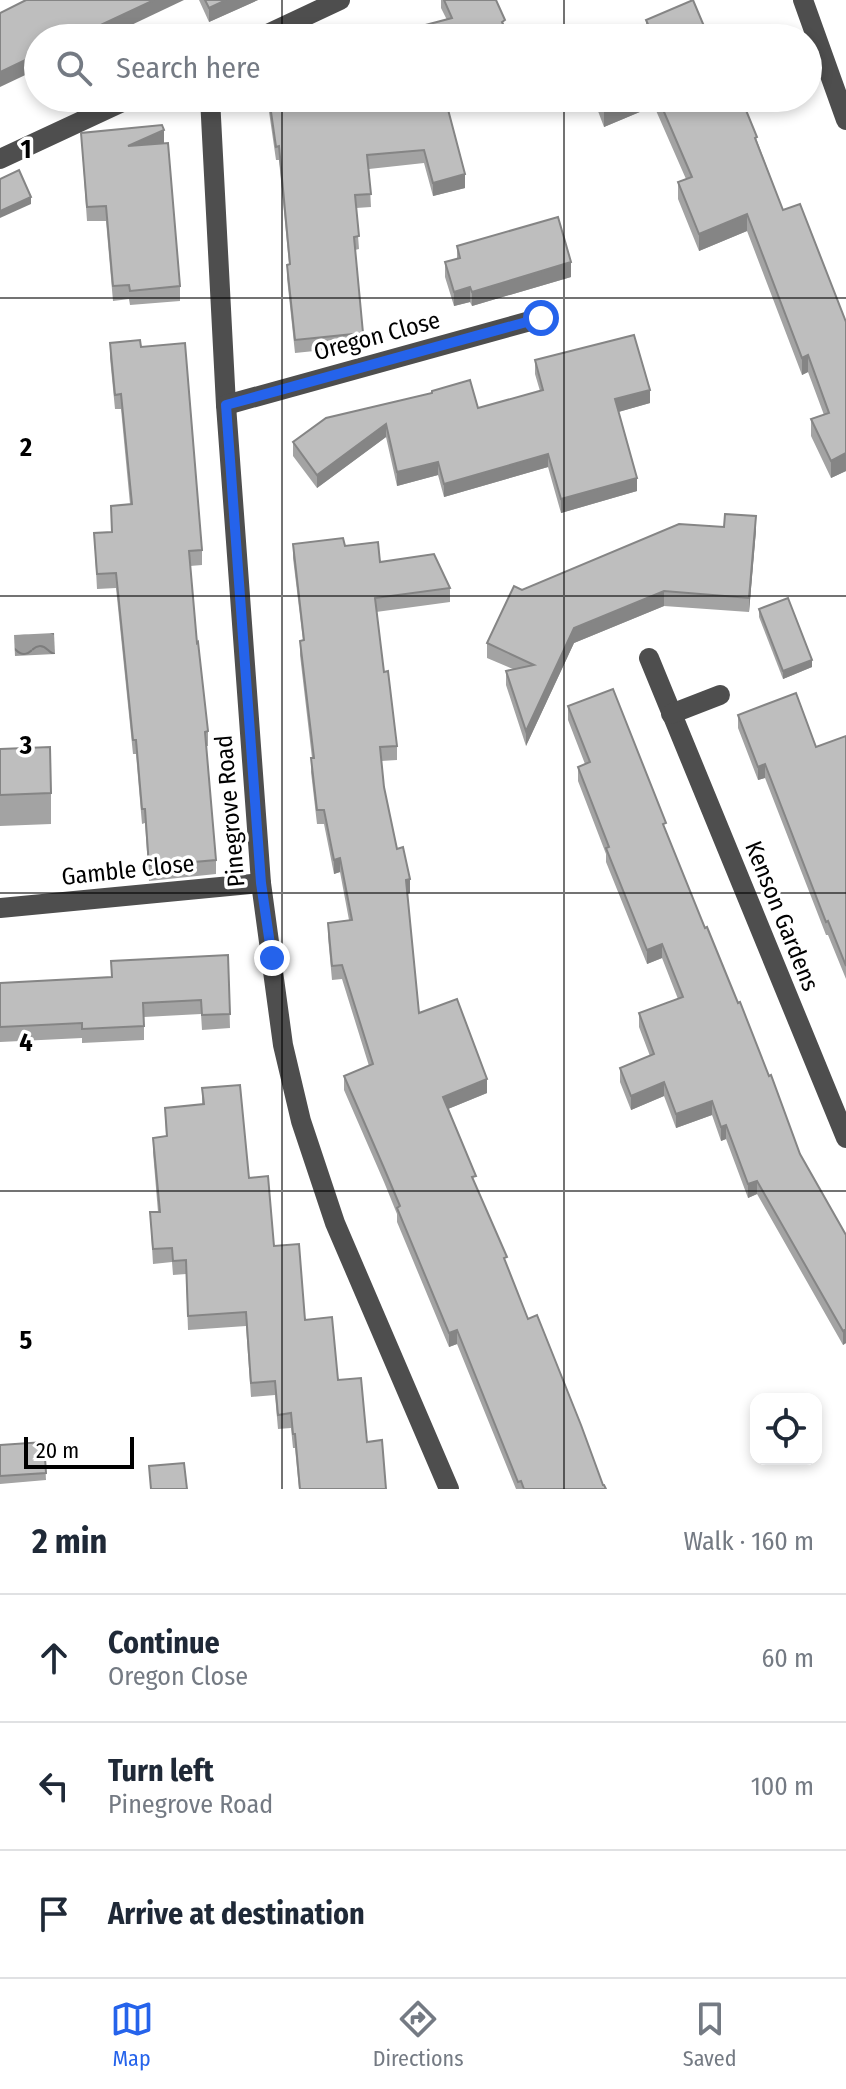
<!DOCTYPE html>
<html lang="en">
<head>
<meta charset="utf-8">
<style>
	:root { --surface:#fff; --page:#f6f6f7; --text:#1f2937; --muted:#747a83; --line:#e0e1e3; --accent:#2563eb }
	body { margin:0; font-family:"Fira Sans Condensed",sans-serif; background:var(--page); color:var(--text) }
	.controls { position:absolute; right:24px; bottom:24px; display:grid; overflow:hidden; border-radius:16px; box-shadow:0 4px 12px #0003 }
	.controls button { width:72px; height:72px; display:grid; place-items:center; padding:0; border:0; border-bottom:2px solid var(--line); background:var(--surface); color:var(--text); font:40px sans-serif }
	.scale { position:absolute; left:24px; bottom:20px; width:110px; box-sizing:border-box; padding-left:8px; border:4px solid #000; border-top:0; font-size:22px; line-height:28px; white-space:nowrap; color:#000; -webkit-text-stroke:6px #fff; paint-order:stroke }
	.stop { position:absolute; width:24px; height:24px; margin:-18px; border:6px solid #2563eb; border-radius:50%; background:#fff }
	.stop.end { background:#2563eb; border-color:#fff; box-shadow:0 2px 8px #0008 }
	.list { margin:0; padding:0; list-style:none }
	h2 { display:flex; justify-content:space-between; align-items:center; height:104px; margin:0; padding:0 32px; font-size:34px }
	h2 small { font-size:26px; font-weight:400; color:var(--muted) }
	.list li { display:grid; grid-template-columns:52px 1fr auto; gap:24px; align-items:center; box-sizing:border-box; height:128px; padding:0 32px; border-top:2px solid var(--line) }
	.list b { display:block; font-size:30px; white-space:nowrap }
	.list p { margin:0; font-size:26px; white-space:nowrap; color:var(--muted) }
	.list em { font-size:26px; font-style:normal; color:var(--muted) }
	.icon { flex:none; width:44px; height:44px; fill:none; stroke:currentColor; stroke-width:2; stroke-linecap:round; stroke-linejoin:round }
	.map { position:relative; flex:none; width:846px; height:1489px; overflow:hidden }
	.search { position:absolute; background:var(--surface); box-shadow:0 4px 12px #0003; left:24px; right:24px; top:24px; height:88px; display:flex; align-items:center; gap:20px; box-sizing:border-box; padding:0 28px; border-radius:44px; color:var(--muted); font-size:30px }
	.sheet { height:488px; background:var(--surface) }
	nav { display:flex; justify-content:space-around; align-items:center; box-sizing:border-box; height:112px; border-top:2px solid var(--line); background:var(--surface); font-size:22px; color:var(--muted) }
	nav a { display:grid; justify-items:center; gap:4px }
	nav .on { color:var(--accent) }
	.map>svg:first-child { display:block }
	.water { fill:url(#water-waves) }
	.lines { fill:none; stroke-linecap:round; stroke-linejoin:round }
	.minor { stroke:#4e4e4e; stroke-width:20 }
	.wall { fill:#a3a3a3 }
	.shaded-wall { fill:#858585 }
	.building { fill:#bebebe; stroke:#858585; stroke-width:2 }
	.route { stroke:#2563eb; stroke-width:10 }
	.grid { fill:none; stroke:#000; stroke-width:2; stroke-opacity:0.55 }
	.labels { text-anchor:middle; stroke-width:7; stroke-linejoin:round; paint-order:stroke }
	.street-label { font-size:24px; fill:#000; stroke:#fff }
	.grid-label { font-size:26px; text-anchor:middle; font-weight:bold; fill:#000; stroke:#fff; stroke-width:7; stroke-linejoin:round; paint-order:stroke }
</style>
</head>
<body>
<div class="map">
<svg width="846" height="1489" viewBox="0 0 846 1489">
	<defs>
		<pattern id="water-waves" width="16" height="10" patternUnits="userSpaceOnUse" patternTransform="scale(2)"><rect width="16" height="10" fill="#9c9c9c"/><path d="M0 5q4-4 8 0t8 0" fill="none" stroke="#7d7d7d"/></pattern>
	</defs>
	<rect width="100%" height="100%" fill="#fff"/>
	<!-- water -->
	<polygon class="water" points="54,633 55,654 15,656 14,635"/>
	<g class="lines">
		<!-- minor -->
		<g class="minor">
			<polyline points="803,0 846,120"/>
			<polyline points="259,38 340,0"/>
			<polyline points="210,98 226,405 261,883 283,1045 301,1121 335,1223 449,1489"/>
			<polyline points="0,159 131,98"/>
			<polyline points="226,405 541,318"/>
			<polyline points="649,658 846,1138"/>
			<polyline points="671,714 720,695"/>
			<polyline points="0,908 261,883"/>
		</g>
	</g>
	<!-- wall -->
	<g class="wall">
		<polygon points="199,0 258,0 209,22"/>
		<polygon points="441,0 496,0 505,28 447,20 441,8"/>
		<polygon points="646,20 709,38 646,38"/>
		<polygon points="267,98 445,98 465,188 433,196 424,163 369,169 371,207 356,208 359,249 355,250 363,333 363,346 295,353 287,278 287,265 289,264 279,160 276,160"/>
		<polygon points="593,98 741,98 783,210 846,322 846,471 831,478 811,436 811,419 824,415 808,372 802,375 747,231 699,251 678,199 678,182 686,179 654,106 604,127"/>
		<polygon points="81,133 164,143 180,286 180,301 130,305 129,299 113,301 106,221 87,221"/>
		<polygon points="457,246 571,277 472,306 470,302 454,306 445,277 445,262 457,259"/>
		<polygon points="110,343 141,347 202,550 202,565 190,566 197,643 208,731 208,746 206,746 216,860 216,874 149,881 145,823 142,824 136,754 133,754 116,588 97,589 94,533 112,532 111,506 130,504 121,409 115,409 110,358"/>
		<polygon points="535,360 650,403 618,412 637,491 561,513 548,467 444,497 438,475 397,486 386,437 317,488 293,456 293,442 478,408 540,391 535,374"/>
		<polygon points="756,530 749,612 664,606 574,643 526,746 506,685 506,671 513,669 487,658 487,643 522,590"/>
		<polygon points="293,544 345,546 380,562 450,588 450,602 376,612 384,672 397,746 397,760 381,761 384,787 397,849 410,893 407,894 419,1013 487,1093 448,1109 476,1186 528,1319 603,1485 606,1489 516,1489 457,1344 449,1347 397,1222 397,1214 384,1182 344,1090 344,1076 369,1066 342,979 332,980 328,937 328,923 349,920 340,872 334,874 324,824 317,824 311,772 312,758 300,655 300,641 303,641 293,558"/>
		<polygon points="759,609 812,667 783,679 759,617"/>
		<polygon points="568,706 666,831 705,928 738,1003 800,1154 846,1235 846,1343 843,1345 757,1194 748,1198 726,1139 721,1141 712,1115 676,1128 664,1096 631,1110 620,1082 620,1068 650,1056 639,1027 639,1013 678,999 662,958 647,964 606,862 606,854 578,781 578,767 585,764 568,720"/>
		<polygon points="738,715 816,747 846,736 846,979 828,935 826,935 765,778 758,780 738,728"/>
		<polygon points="0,749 51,793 51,824 0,826"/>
		<polygon points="228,955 230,1028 202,1030 201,1014 144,1017 144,1040 82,1043 82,1038 0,1042 0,983 111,977 111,961"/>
		<polygon points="202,1088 249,1178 274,1246 305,1320 338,1380 367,1442 386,1489 299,1489 295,1448 293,1448 291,1428 278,1429 275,1395 251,1397 246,1326 188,1330 186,1274 173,1275 172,1262 153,1264 150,1212 158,1212 153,1152 153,1138 166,1137 165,1108 202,1104"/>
		<polygon points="44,1442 46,1480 0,1484 0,1445"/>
	</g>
	<!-- shaded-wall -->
	<g class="shaded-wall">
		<polygon points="154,0 184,0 104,38 73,38"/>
		<polygon points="226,0 258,0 209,22 209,8"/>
		<polygon points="38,54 38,69 0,87 0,72"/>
		<polygon points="632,98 654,98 654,106 604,127 604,109"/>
		<polygon points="164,130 164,144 128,146"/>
		<polygon points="465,174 465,188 433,196 433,183"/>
		<polygon points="31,197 31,204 0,218 0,211"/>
		<polygon points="747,214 747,231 699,251 699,234"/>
		<polygon points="571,262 571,277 472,306 472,292"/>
		<polygon points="470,287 470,302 454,306 454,292"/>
		<polygon points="808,355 808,372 802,375 802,358"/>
		<polygon points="650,390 650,403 615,413 615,399"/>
		<polygon points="386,424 386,437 317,488 317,475"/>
		<polygon points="846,453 846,471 831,478 831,461"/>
		<polygon points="548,454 548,467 444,497 444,484"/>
		<polygon points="438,462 438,475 397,486 397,472"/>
		<polygon points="637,478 637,491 561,513 561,499"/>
		<polygon points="756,516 756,530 749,612 749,598"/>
		<polygon points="664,591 664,606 574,643 526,746 526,731 574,628"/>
		<polygon points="812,660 812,667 783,679 783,671"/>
		<polygon points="765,764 765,778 758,780 758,767"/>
		<polygon points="340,858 340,872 334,874 334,860"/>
		<polygon points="410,879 410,893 406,894 406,880"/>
		<polygon points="662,944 662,958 647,964 647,950"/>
		<polygon points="487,1079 487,1093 443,1111 443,1097"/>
		<polygon points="664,1082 664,1096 631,1110 631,1096"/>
		<polygon points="712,1101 712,1115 676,1128 676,1114"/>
		<polygon points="726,1125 726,1139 721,1141 721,1127"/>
		<polygon points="757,1181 757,1194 748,1198 748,1184"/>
		<polygon points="846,1329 846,1343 843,1345 843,1331"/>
		<polygon points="457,1330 457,1344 449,1347 449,1333"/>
	</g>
	<!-- building -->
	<g class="building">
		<polygon points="26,0 154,0 73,38 38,38 38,54 0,72 0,13"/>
		<polygon points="205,0 226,0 209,8"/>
		<polygon points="444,0 496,0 505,20 502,22 509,38 376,38 452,18"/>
		<polygon points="693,0 709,38 654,38 646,20"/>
		<polygon points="269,98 445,98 465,174 433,183 424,150 367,155 371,194 355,195 359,236 354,237 363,333 295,340 287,265 290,264 279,146 276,147"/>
		<polygon points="600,98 632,98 604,109"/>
		<polygon points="658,98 741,98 757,137 755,138 783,210 800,204 846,322 846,453 831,461 811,419 829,413 808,355 802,358 747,214 699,234 678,182 692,177"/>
		<polygon points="162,125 164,130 128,146 168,143 180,286 130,291 129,285 113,286 106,206 87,207 81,133"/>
		<polygon points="19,170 31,197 0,211 0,179"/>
		<polygon points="558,217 571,262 472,292 470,287 454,292 445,262 460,258 457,246"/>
		<polygon points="634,335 650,390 615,399 637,478 561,499 548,454 444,484 438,462 397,472 386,424 317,475 293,442 326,418 432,393 432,391 470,380 478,408 543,390 535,360"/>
		<polygon points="140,340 141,347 185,343 202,550 189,551 197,643 198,642 208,731 205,732 216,860 149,866 145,809 142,809 136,740 133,740 116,573 97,574 94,533 112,532 111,506 132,504 121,394 115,395 110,343"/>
		<polygon points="725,514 756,516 749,598 664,591 574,628 526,731 506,671 534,665 487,643 514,586 522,590 679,524 724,527"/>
		<polygon points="343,538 345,546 378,542 380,562 434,554 450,588 375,598 384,672 388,671 397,746 380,747 384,787 397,849 403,847 410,879 406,880 419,1013 457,999 487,1079 443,1097 476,1176 472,1177 507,1257 504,1258 528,1319 537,1315 581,1425 603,1485 604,1485 606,1489 524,1489 521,1481 518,1482 457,1330 449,1333 397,1208 400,1206 384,1168 344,1076 373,1064 342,965 332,966 328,923 352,920 340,858 334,860 324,810 317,810 311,758 314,758 300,641 304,640 293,544"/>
		<polygon points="788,598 812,660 783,671 759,609"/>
		<polygon points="613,689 666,823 663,824 705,928 707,927 738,1003 740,1002 769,1076 771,1075 800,1154 846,1235 846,1329 843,1331 757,1181 748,1184 726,1125 721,1127 712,1101 676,1114 664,1082 631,1096 620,1068 654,1054 639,1013 683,997 662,944 647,950 606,848 609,847 578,767 590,762 568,706"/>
		<polygon points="796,693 816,747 846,736 846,966 828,921 826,922 765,764 758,767 738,715"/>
		<polygon points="50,747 51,793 0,795 0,749"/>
		<polygon points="228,955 230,1014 202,1015 201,1000 143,1003 144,1026 82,1029 82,1023 0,1027 0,983 112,977 111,961"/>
		<polygon points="240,1085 249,1178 268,1176 274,1246 299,1244 305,1320 332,1317 338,1380 361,1378 367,1442 382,1440 386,1489 300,1489 295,1434 293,1434 291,1413 278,1415 275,1381 251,1383 246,1312 188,1316 186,1260 173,1261 172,1248 153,1249 150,1212 160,1212 153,1138 167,1136 165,1108 204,1104 202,1088"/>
		<polygon points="44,1442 46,1473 0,1476 0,1445"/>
		<polygon points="184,1463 187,1489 151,1489 149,1466"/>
	</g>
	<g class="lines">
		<!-- route -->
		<polyline class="route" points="272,958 261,883 226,405 541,318"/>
	</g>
	<!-- grid -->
	<path class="grid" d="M282 0V38M564 0V38M282 98V1489M564 98V1489M0 298H846M0 596H846M0 893H846M0 1191H846"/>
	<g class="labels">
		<!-- street labels -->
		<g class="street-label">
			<text transform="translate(377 336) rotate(-15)" y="8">Oregon Close</text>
			<text transform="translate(230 811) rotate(-95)" y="8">Pinegrove Road</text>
			<text transform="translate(128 870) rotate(-6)" y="8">Gamble Close</text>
			<text transform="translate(782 916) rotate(68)" y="8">Kenson Gardens</text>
		</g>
	</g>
	<g class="grid-label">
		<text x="26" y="158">1</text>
		<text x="26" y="456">2</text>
		<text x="26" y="754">3</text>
		<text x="26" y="1051">4</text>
		<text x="26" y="1349">5</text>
	</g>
</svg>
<div class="controls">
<button><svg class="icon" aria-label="locate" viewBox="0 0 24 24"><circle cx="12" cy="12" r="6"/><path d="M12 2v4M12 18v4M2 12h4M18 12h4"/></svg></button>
</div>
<div class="scale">20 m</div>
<div class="stop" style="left:541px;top:318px"></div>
<div class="stop end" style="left:272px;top:958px"></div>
<div class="search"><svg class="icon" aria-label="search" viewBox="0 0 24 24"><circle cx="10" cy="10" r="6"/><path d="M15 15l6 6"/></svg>Search here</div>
</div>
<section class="sheet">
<h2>2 min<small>Walk · 160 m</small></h2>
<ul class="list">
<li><svg class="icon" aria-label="ahead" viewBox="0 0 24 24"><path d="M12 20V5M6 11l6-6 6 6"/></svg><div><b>Continue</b><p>Oregon Close</p></div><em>60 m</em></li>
<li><svg class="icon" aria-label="left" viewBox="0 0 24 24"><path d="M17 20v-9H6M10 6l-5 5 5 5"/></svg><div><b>Turn left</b><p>Pinegrove Road</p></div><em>100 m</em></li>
<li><svg class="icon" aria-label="arrive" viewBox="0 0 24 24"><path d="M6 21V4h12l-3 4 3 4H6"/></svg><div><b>Arrive at destination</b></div></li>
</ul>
</section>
<nav>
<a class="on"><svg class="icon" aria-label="map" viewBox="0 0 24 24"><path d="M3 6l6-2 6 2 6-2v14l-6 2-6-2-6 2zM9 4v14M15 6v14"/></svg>Map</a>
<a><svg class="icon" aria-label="directions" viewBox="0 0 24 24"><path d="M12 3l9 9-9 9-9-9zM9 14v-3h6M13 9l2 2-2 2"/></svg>Directions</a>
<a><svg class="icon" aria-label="saved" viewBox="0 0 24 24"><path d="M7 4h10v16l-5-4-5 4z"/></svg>Saved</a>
</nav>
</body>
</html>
